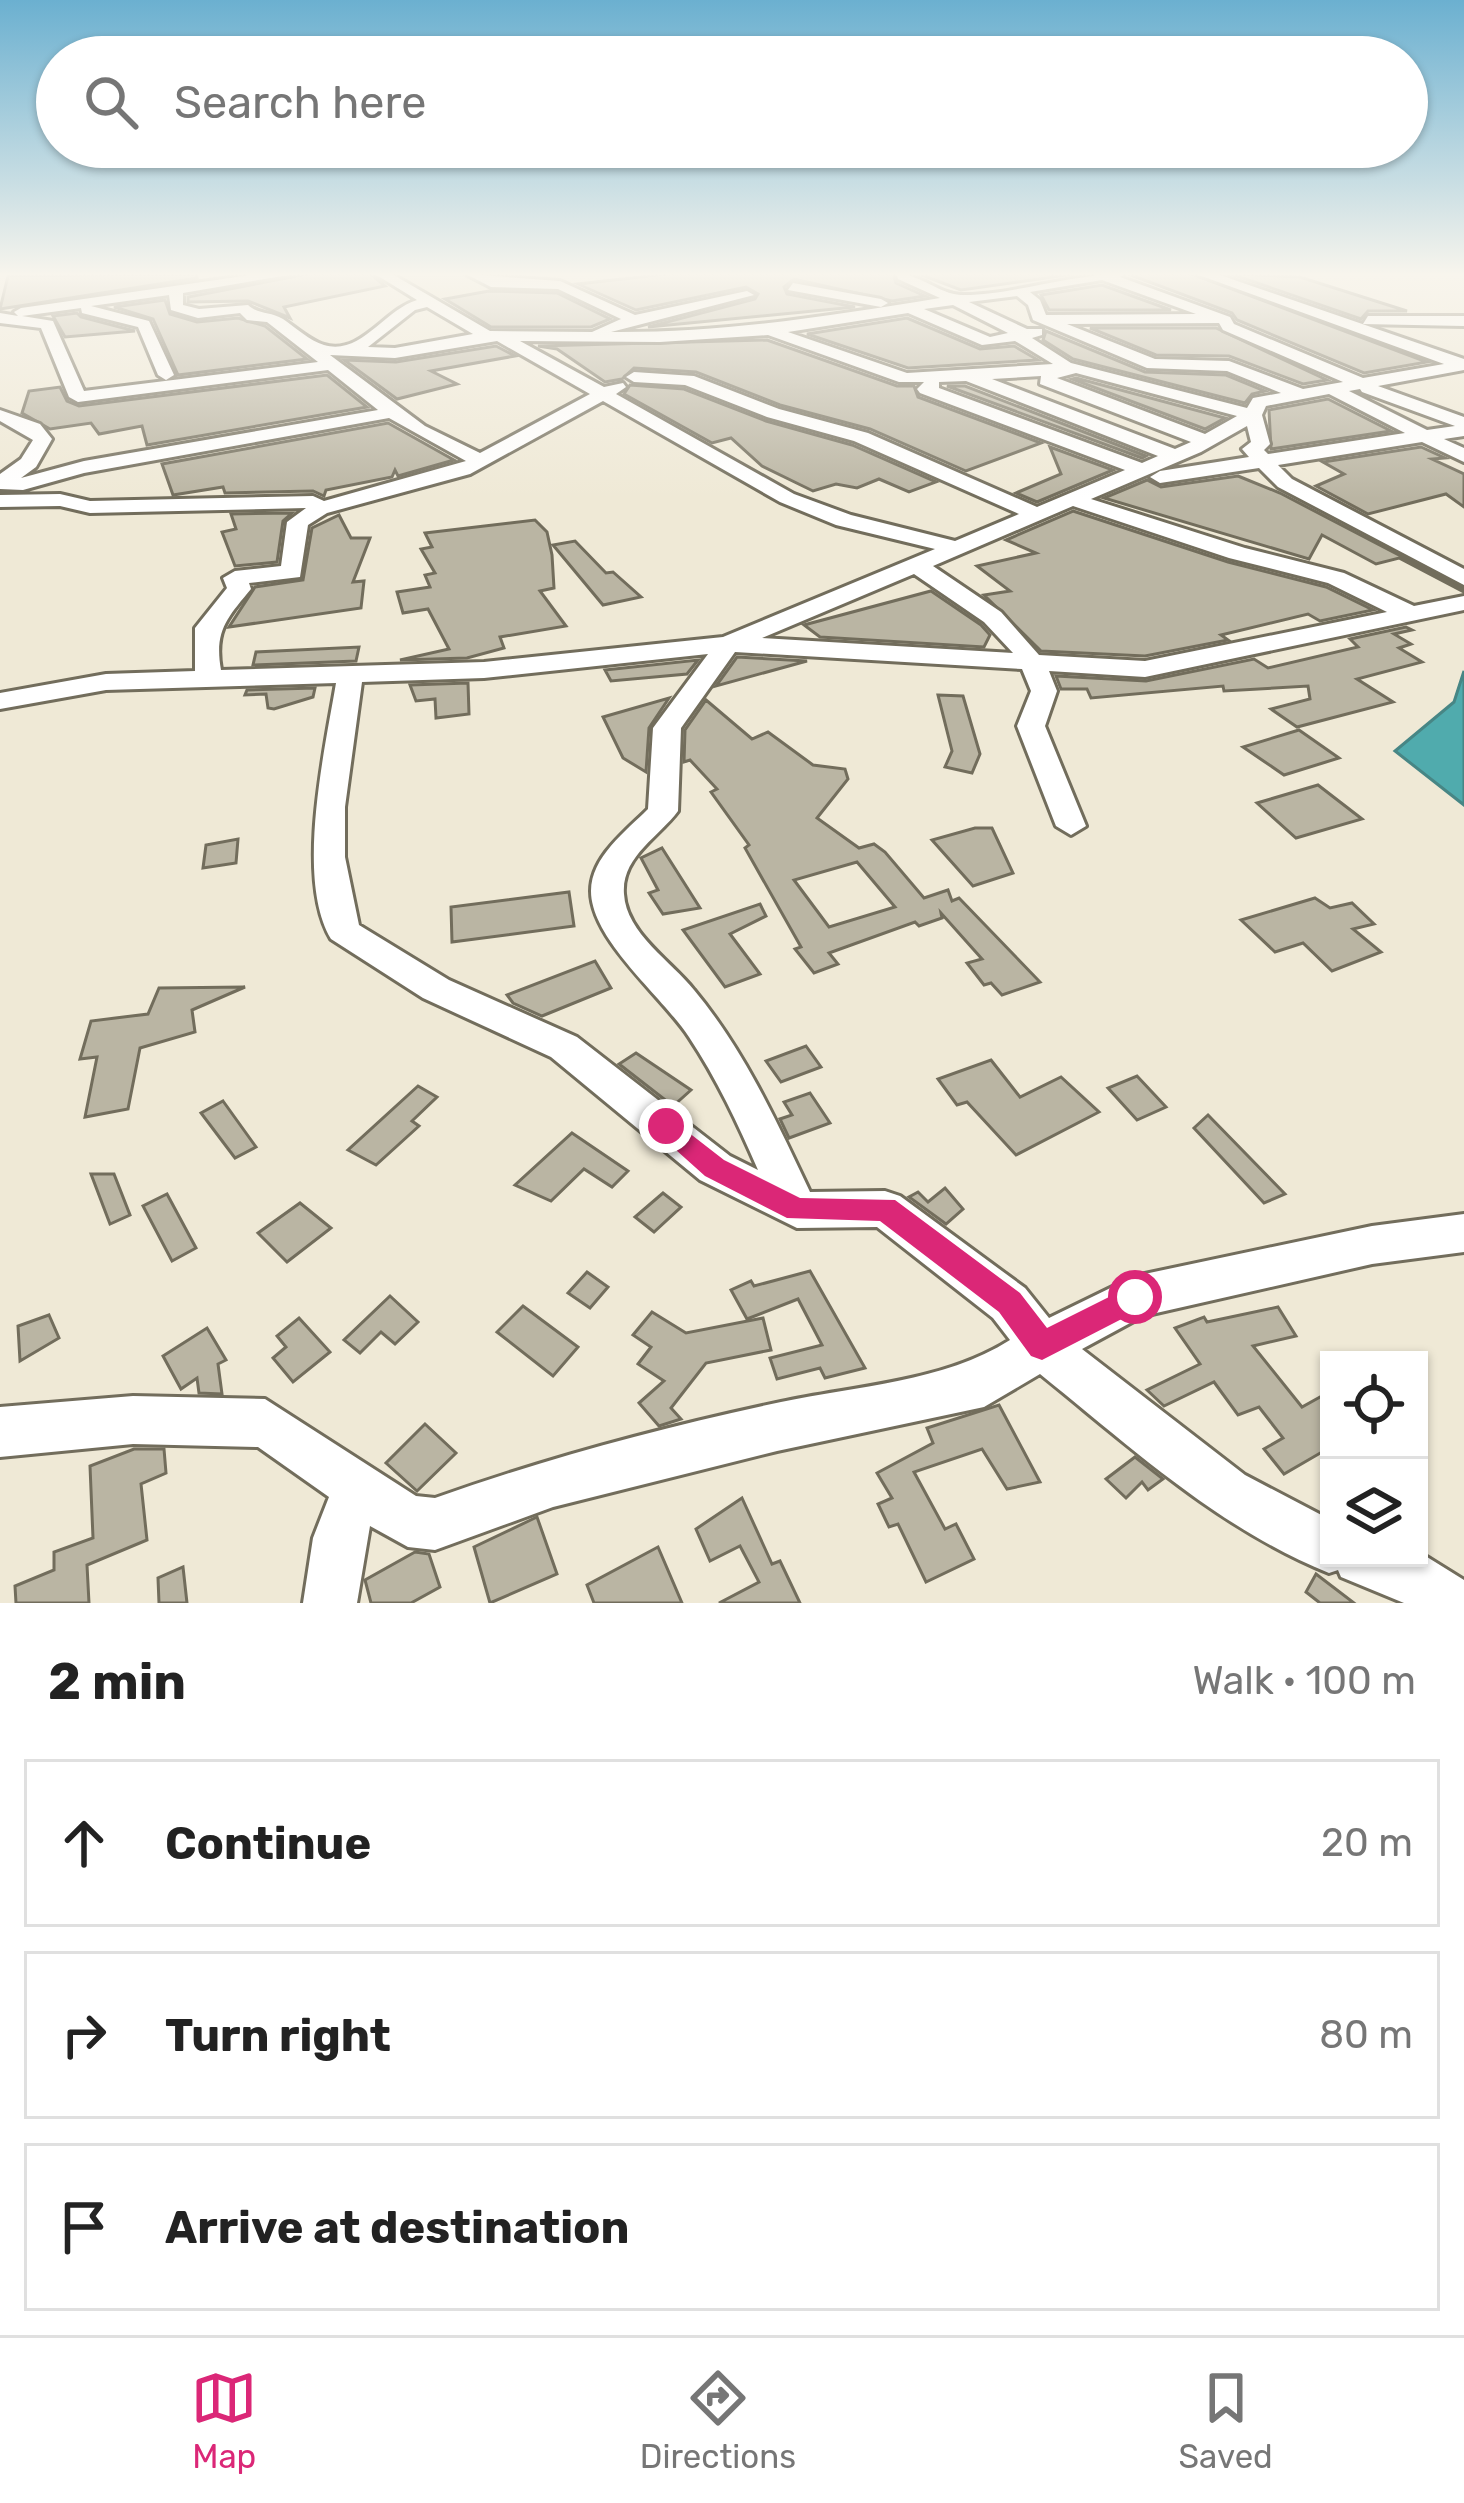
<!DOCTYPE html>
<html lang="en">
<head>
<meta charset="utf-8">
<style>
	:root { --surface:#fff; --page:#f6f6f6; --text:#222; --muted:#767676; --line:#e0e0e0; --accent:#db2777 }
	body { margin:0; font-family:Rubik,sans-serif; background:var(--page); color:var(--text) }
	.controls { position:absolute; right:36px; bottom:36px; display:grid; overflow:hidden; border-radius:0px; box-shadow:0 3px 9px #0004 }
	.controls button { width:108px; height:108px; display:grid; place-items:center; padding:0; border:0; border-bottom:3px solid var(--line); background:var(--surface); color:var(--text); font:60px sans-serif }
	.stop { position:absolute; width:36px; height:36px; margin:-27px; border:9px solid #db2777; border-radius:50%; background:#fff }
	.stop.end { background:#db2777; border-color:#fff; box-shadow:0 3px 12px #0008 }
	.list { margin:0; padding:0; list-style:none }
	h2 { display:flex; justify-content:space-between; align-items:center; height:156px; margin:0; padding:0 48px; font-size:51px }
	h2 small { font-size:39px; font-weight:400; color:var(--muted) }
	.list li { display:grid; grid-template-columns:78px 1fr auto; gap:36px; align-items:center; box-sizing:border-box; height:168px; margin:0 24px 24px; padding:0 24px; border:3px solid var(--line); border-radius:0px }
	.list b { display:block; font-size:45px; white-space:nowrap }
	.list em { font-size:39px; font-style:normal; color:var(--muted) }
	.icon { flex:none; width:66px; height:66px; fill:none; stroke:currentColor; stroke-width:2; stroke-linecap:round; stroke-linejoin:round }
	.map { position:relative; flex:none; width:1464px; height:1603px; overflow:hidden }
	.search { position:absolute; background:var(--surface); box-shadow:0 3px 9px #0004; left:36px; right:36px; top:36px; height:132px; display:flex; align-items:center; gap:30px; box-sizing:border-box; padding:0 42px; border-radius:66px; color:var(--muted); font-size:45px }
	.sheet { height:732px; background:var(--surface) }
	nav { display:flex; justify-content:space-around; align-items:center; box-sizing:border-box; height:168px; border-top:3px solid var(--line); background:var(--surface); font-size:33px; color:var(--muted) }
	nav a { display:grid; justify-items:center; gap:6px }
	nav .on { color:var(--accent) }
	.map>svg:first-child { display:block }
	.built { fill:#e6dec5 }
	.water { fill:#50abad; stroke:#478685; stroke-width:3 }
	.building { fill:#bab5a3; stroke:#726d5c; stroke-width:3; fill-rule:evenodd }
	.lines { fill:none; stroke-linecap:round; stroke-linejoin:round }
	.minor-casing { stroke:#726d5c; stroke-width:6 }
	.minor { fill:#fff; fill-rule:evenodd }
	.route { fill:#db2777 }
</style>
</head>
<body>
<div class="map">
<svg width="1464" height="1603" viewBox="0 0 1464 1603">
	<rect width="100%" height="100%" fill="#efe9d6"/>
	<!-- built -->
	<polygon class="built" points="385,274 498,274 528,290 440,306"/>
	<!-- water -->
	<polygon class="water" points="1464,671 1464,805 1395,751 1454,702"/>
	<!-- building -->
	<g class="building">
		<polygon points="195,274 197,278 0,309 8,276"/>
		<polygon points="307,274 371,274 385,286 284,307 290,318 248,301 188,302 188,297"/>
		<polygon points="667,274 893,274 896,283 925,296 892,301 794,279 784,287 787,294 855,307 648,327 755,299 758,294 746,287 636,310 578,284"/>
		<polygon points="919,274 1074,274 961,290"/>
		<polygon points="1128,274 1192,274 1427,362 1364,373 1237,320 1232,313"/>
		<polygon points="1231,274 1300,277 1407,311 1368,311 1361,319"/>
		<polygon points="1102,285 1171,310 1049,310 1041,295"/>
		<polygon points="489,291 557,293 610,319 591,327 491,327 445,299"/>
		<polygon points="165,300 170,314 197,322 238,318 265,326 307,359 178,375 153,319 114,307"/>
		<polygon points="77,313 81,317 135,331 65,337 53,316"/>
		<polygon points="907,318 980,349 1014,346 1038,360 908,368 807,334"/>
		<polygon points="1090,328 1216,328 1327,380 1303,384 1229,356 1156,355"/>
		<polygon points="1046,331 1145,372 1226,375 1265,391 1252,394 1245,403 1073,359 1043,340"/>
		<polygon points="767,340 897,386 914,386 918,397 1041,443 966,471 870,429 780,405 696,372 634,368 622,379 605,382 557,349 538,346"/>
		<polygon points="496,346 515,356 431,371 457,384 397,399 344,360 396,362"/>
		<polygon points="327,375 367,407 147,445 142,426 99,434 91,423 50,429 22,413 29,391 60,387 67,401 79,406"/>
		<polygon points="1076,378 1225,418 1205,429 1072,379"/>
		<polygon points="630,385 684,389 766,421 852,445 936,482 909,492 879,479 857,488 836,484 813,491 762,466 731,438 712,443 624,394"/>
		<polygon points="947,386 965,386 1146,456 1142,458"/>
		<polygon points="1328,399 1391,431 1271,449 1269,410"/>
		<polygon points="388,423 454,460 398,476 395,470 392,477 326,490 324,496 313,491 225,493 223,487 173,495 162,464"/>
		<polygon points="1050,447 1113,470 1037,502 1016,493 1061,474"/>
		<polygon points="1421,447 1445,458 1432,459 1464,474 1464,507 1446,494 1368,514 1316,486 1344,474 1323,462"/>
		<polygon points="1238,476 1280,493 1464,589 1464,592 1399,558 1376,564 1322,535 1309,559 1104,498 1147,480 1161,487"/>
		<polygon points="1073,511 1228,562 1326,587 1373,610 1320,621 1308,614 1221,635 1228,640 1145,656 1041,651 984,595 1010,591 977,566 1036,553 1006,540"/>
		<polygon points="292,513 283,521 277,562 235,566 222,532 236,529 231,514"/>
		<polygon points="339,515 351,538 370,538 353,582 364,581 361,608 229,627 255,587 303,580 312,528"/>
		<polygon points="535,520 547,532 552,555 554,588 540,591 566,626 500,637 504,648 467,658 400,660 449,649 428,609 403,613 397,592 430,587 425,575 435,573 421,549 432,547 425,533"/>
		<polygon points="575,541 606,573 613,572 641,597 603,605 553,545"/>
		<polygon points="931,591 981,625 990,635 984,647 820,637 804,625"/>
		<polygon points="1406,627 1412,630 1394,634 1411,644 1399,648 1422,662 1357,679 1393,702 1297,727 1271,709 1310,699 1308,686 1224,691 1223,686 1091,698 1087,689 1061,689 1056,676 1146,681 1254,659 1268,668 1358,647 1350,639"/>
		<polygon points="359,647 356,661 253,665 256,652"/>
		<polygon points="737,657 807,661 716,686"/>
		<polygon points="698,660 687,674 611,681 605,670"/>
		<polygon points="468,683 469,714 436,718 435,699 416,701 410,685"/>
		<polygon points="315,688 313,697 274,709 268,708 266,694 245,695 247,690"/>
		<polygon points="938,695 963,696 980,754 972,773 945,767 952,751"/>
		<polygon points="669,698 649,728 646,772 623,758 603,717"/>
		<path d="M706 700 752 739 768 732 813 765 845 769 848 779 817 818 859 848 874 844 885 852 924 898 948 890 952 901 959 898 1040 982 1002 995 991 983 984 985 967 963 982 959 941 913 942 918 919 926 915 922 829 953 838 964 814 973 795 949 801 947 745 848 749 845 711 792 717 789 690 760 684 762 685 730ZM857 862 895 907 829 927 794 880Z"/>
		<polygon points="1299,730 1339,758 1284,775 1243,747"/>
		<polygon points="1318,785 1362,819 1296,838 1257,803"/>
		<polygon points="975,828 992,828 1013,873 973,886 932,840"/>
		<polygon points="238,839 236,863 203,868 206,845"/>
		<polygon points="662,848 700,908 663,914 649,893 658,890 641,858"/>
		<polygon points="569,892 574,926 452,942 451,907"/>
		<polygon points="1315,898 1330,908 1352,903 1374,924 1353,929 1381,952 1332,971 1303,943 1275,952 1241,920"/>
		<polygon points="760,904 766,916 730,934 760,974 725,987 683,930"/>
		<polygon points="595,961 611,988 542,1016 513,1003 507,995"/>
		<polygon points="245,987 192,1010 195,1032 140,1048 128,1109 85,1117 97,1057 80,1059 91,1021 148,1014 159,988"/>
		<polygon points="806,1046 821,1067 781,1082 766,1061"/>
		<polygon points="636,1053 691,1090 673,1106 619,1064"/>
		<polygon points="991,1060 1020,1097 1061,1077 1099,1112 1016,1155 967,1102 957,1105 938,1079"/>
		<polygon points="1137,1076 1166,1107 1137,1120 1108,1088"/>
		<polygon points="418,1086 437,1097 412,1121 419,1126 376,1165 348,1150"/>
		<polygon points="810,1093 830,1123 789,1138 780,1119 792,1115 784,1102"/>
		<polygon points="223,1101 256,1147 235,1158 201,1113"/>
		<polygon points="1208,1115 1285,1194 1264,1203 1194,1128"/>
		<polygon points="572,1133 628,1171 612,1187 584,1169 551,1201 515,1185"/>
		<polygon points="91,1174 114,1174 130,1215 110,1224"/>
		<polygon points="945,1188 963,1209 946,1224 909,1197 918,1192 928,1202"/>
		<polygon points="663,1193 681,1207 654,1232 635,1217"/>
		<polygon points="167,1194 196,1248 172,1261 143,1206"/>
		<polygon points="300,1203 331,1228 287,1262 258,1233"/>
		<polygon points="810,1271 865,1368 825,1378 820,1368 777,1379 770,1358 822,1345 798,1299 747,1319 731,1290 751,1281 754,1286"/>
		<polygon points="587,1272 608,1287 590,1308 568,1293"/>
		<polygon points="390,1296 418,1322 395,1344 381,1332 360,1353 344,1340"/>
		<polygon points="523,1306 578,1347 553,1376 497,1332"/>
		<polygon points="1278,1307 1296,1336 1253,1346 1302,1407 1329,1392 1329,1448 1284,1474 1264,1449 1283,1438 1259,1407 1238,1415 1214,1382 1164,1406 1147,1390 1200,1364 1175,1328 1204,1317 1207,1322"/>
		<polygon points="652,1312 686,1333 763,1318 771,1350 706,1363 671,1408 681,1419 659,1426 639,1403 664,1381 638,1364 651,1347 633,1335"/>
		<polygon points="49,1315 59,1338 20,1361 18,1326"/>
		<polygon points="299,1318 330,1352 293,1382 273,1358 286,1347 277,1336"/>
		<polygon points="207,1328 226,1360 218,1364 222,1394 199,1393 197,1378 181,1389 163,1356"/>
		<polygon points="999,1405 1040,1482 1007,1489 982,1449 914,1472 945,1529 956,1524 974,1559 926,1582 898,1524 889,1527 878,1504 892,1498 877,1473 933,1443 927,1428"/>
		<polygon points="425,1424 456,1453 417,1491 386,1463"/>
		<polygon points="134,1449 164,1449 166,1473 141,1484 147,1540 87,1565 89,1603 16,1603 15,1586 54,1570 54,1552 93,1538 90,1466"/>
		<polygon points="1135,1457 1163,1479 1148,1490 1142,1482 1126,1498 1106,1479"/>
		<polygon points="742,1498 772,1564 780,1561 800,1603 719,1603 759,1582 740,1546 710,1561 696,1529"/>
		<polygon points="537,1517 557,1574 490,1603 474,1547"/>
		<polygon points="658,1547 682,1603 594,1603 587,1585"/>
		<polygon points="415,1552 429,1554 440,1587 411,1603 371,1603 365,1580"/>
		<polygon points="183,1567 187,1603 159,1603 158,1578"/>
		<polygon points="1316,1574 1354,1603 1320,1603 1306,1592"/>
	</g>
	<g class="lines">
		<defs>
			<g id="minor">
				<path d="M257 274H294L183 293V305L199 309 248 305C259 315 270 311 283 319 295 327 310 341 324 345 361 356 384 310 417 300L375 274H392L490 331 592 332 621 319 558 289 491 287 466 274 560 281 635 315 747 291 754 295 611 332C723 333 830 316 940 298L898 279 897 274C921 274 939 294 961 295 1009 296 1069 274 1124 274L1120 277 1230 317 1234 324 1363 378 1444 364 1196 274H1217L1464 359V370L1378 386 1464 417V436L1444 439 1464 448V462L1422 442 1278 465 1292 479 1464 569V585L1278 487 1259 468 1160 483 1150 477 1160 471 1249 457 1242 449 1251 442 1247 426 1201 452 1091 499 1245 548 1344 573 1414 606 1464 596V610L1145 677 1049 671 1057 691 1045 726 1086 826 1071 835 1056 826 1017 726 1031 691 1022 669 735 652 681 728 678 811C659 837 621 857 624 894 626 933 672 962 694 990 744 1050 777 1122 810 1192L885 1191 900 1196 1025 1288 1049 1318 1135 1276 1372 1226 1464 1214V1252L1372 1264 1143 1316 1082 1349 1245 1475 1329 1519V1558H1419V1552L1464 1580V1603H1404L1341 1577 1338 1570 1329 1573C1218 1528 1132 1448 1040 1374L984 1407 777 1451 553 1507 435 1550 408 1547 370 1526 357 1603H303L313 1538 329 1497 258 1447 133 1444 0 1457V1407L133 1396 265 1399 416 1496 435 1498C548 1458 663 1427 781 1402 856 1386 944 1382 1010 1340L993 1318 877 1227 797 1228 700 1180 551 1057 423 998 331 939C295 879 325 749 336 683L106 690 0 709V693L106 674 195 671V628L227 588 223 578 235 571 281 566 287 522 306 508 90 513 60 506 0 507V495L60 494 90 501 313 496 324 501 466 461 389 418 84 473 23 490 0 489V474L21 459 33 440 0 421V410L40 424 52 439 36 467 21 478 84 461 378 410 328 370 78 402 69 397 41 328 0 323V313L18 316 14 312 21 308ZM1102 280 1196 314 1046 315 1040 300 1030 292ZM169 295 171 310 198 318 240 313 247 320 267 322 318 362 84 391 53 321 22 316 81 308 82 313 138 327 158 375 166 380 174 375 149 321 91 306ZM1017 296 1028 305 1033 320 1147 368 1227 371 1281 393 1253 398 1247 408 1071 363 1032 338 1042 335V329H1027L969 302ZM953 305 1008 333 990 337 924 309ZM427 307 473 334 395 348 368 347 415 310ZM908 313 982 345 1015 341 1053 364 907 373 788 332ZM1219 323 1223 330 1343 382 1303 389 1229 361 1155 359 1067 324ZM768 335 899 382H924L917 389 920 393 1125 470 1037 507 868 433 779 409 694 376 634 372 626 377 634 382 685 385 767 417 854 441 1019 514 955 541 851 515 794 494 616 394 626 387 623 383 604 387 520 341 660 342ZM497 341 590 394 480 453 425 426 330 355 395 358ZM1076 373 1237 416 1205 434 1057 378ZM1041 376 1040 384 1191 442 1175 449 992 379ZM966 381 1158 456 1142 463 939 388V382ZM1360 389 1362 392 1455 426 1427 430 1349 391ZM1329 394 1405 433 1268 454 1264 450 1270 444 1262 415 1266 406ZM603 401 780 502 836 525 935 549 723 637 484 662 221 670C214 631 227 618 251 589L249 583 300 577 308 525 327 513 470 474ZM1073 506 1229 558 1328 583 1387 612 1145 661 1039 655 1001 612 933 566ZM914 574 984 622 1013 653 762 638ZM708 654 653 728 648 809C626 831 591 857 591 891 591 940 663 997 689 1037 717 1079 738 1124 758 1170L730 1156 577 1037 449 980 359 925 345 857V807L362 682 484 678Z"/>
				<polygon points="793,283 881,299 888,303 881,307 788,290"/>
				<polygon points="1368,316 1464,316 1464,326 1363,324"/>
			</g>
		</defs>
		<!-- minor casing -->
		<use href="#minor" class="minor-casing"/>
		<!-- minor -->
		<use href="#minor" class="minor"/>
	</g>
	<!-- sky -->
	<linearGradient id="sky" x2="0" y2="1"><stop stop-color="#6bb0d0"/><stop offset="0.55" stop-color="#f8f5ed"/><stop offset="1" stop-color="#f8f5ed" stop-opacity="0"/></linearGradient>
	<rect width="1464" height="499" fill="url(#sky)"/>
	<!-- route -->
	<polygon class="route" points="666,1115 724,1160 800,1198 895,1200 1020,1293 1047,1328 1135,1284 1150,1297 1145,1307 1042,1360 1031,1356 999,1312 880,1221 787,1218 705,1176 657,1133 657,1119"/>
</svg>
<div class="controls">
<button><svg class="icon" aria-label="locate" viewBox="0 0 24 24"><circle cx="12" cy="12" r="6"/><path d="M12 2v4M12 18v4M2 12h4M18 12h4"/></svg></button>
<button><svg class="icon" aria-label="layers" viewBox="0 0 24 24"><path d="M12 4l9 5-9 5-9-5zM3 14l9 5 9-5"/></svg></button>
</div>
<div class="stop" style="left:1135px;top:1297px"></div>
<div class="stop end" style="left:666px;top:1126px"></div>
<div class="search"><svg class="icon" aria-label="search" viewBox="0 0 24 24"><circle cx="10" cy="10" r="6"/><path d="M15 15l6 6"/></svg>Search here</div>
</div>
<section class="sheet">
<h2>2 min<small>Walk · 100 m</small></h2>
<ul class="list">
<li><svg class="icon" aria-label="ahead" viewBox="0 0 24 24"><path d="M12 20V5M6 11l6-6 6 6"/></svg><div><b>Continue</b></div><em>20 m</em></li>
<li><svg class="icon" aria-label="right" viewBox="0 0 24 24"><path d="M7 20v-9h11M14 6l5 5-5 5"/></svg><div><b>Turn right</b></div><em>80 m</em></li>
<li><svg class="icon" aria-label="arrive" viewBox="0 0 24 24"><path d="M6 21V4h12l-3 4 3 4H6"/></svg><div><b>Arrive at destination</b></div></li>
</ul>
</section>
<nav>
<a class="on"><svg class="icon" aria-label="map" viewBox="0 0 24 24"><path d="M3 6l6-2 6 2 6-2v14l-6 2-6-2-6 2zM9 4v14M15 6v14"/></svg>Map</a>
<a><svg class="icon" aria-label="directions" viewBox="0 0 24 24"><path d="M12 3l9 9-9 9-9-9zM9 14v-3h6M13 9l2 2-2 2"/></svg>Directions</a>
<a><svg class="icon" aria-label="saved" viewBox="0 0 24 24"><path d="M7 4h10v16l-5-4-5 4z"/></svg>Saved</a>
</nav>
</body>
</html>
